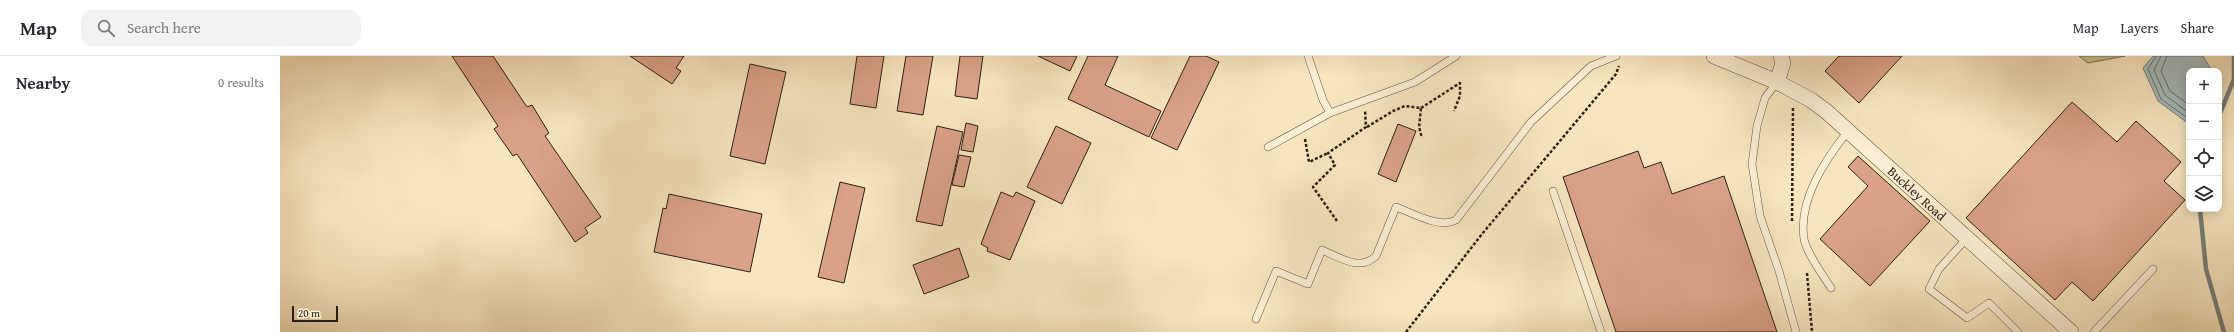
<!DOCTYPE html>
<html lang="en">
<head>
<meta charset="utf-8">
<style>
	:root { --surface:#fff; --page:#f2f2f3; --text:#2b2b33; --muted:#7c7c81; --line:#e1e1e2 }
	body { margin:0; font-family:"Gentium Book Plus",serif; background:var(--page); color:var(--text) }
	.controls { position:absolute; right:12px; top:12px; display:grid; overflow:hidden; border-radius:8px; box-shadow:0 2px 10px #0003 }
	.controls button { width:36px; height:36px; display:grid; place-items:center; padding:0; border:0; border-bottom:1px solid var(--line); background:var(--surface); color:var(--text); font:20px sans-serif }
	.scale { position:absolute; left:12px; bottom:10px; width:46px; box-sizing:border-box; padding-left:4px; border:2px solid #2b2016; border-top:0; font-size:11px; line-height:14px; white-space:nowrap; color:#2b2016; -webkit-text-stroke:3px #faefd4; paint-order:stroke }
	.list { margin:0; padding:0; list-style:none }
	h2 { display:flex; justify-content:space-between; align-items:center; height:52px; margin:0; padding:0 16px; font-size:17px }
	h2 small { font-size:13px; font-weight:400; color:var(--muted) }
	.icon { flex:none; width:22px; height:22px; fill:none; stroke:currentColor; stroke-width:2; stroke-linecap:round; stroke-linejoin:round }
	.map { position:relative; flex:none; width:1954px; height:276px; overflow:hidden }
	header { display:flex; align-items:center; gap:24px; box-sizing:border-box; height:56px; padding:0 20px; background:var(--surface); border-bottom:1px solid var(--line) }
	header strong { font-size:19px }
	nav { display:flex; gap:22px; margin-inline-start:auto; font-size:14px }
	.search { width:280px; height:36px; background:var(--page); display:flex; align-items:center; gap:10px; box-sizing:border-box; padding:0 14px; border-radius:12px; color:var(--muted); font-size:15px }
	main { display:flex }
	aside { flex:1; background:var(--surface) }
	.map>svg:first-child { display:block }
	.green { fill:#c3c38d; stroke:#777252 }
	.water { fill:#a4bcbd; stroke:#747e7a }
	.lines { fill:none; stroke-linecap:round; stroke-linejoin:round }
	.shore { stroke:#686e6a; stroke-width:1 }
	.stream { stroke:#747e7a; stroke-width:4.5 }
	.building { fill:#daa286; stroke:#2b2016 }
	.service-casing { stroke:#5e5240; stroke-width:8 }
	.minor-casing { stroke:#5e5240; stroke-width:16 }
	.path { stroke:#2b2016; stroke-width:2.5; stroke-dasharray:3 2; stroke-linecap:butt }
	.service { stroke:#faefd4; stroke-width:7 }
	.minor { stroke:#faefd4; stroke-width:15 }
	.labels { text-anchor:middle; stroke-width:3; stroke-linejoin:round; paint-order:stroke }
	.street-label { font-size:13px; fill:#2b2016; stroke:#faefd4 }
</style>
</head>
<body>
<header>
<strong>Map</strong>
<div class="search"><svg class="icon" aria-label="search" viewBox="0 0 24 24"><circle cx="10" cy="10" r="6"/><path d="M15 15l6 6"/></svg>Search here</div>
<nav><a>Map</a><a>Layers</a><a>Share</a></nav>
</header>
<main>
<aside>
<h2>Nearby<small>0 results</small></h2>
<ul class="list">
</ul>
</aside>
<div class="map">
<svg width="1954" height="276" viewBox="0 0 1954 276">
	<rect width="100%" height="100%" fill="#f7e6bd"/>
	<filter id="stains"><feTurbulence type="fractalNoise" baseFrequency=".005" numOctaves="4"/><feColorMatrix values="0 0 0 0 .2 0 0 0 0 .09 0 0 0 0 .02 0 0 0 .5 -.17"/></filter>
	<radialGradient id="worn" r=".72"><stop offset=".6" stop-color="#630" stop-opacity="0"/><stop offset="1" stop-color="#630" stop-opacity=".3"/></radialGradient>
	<!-- green -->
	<polygon class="green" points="1799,0 1845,0 1808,7"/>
	<!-- water -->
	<polygon class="water" points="1873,0 1923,0 1932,15 1909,15 1909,68 1878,45 1863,12"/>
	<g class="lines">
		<!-- shore -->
		<g class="shore">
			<polyline points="1876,0 1868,13 1881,43 1909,63"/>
			<polyline points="1881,0 1874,14 1885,39 1909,57"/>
			<polyline points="1887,0 1881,15 1890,35 1909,49"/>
		</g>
		<!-- stream -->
		<g class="stream">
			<polyline points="1939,60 1954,23 1954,0"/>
			<polyline points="1920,153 1926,213 1944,276"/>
		</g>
	</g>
	<!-- building -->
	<g class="building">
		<polygon points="172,0 213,0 247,51 252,49 269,77 265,80 321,161 305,172 308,177 295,186 237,98 233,100 214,73 218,70"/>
		<polygon points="350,0 404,0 396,12 401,15 392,28"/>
		<polygon points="577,0 604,0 596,52 570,48"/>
		<polygon points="626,0 653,0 643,59 617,55"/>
		<polygon points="680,0 703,0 697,43 675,40"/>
		<polygon points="758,0 797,0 790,15"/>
		<polygon points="808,0 838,0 825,29 881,55 869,81 788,43"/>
		<polygon points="910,0 926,0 939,6 897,94 871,82"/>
		<polygon points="1559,0 1622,0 1579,47 1545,15"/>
		<polygon points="470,8 506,16 485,108 450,100"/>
		<polygon points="1792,46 1837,86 1856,65 1901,106 1884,125 1905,144 1813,245 1792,226 1775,244 1686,162"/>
		<polygon points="686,67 698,70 693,96 681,94"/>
		<polygon points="1118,68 1136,75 1116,126 1098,118"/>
		<polygon points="657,70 683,76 662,170 636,165"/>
		<polygon points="776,70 811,87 782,148 747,131"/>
		<polygon points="1358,95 1364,112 1381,106 1392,138 1444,120 1497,276 1336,276 1283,121"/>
		<polygon points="679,99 691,101 684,131 672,129"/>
		<polygon points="1578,100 1650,165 1590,230 1540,183 1588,130 1568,111"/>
		<polygon points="560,126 585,132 564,227 538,221"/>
		<polygon points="721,136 733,141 736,136 755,145 730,204 707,195 708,192 701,188"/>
		<polygon points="389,138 482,158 470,216 374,196 383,152 386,153"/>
		<polygon points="679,192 689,221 644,238 633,209"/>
	</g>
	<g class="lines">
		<defs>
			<g id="service">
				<polyline points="1028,0 1043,44 1050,57"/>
				<polyline points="1497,26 1485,42 1477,70 1472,108 1480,160 1499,215 1516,276"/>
				<polyline points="988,91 1050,57 1135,26 1176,0"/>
				<polyline points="1273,135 1321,276"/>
				<polyline points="1687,182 1659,213 1649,233 1687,262 1709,247 1738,276"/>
				<path d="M1551 232C1543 219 1527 198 1524 183 1518 144 1545 104 1568 75"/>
				<path d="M976 263 996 215 1028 228 1042 194C1059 201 1080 216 1096 200L1116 151C1133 157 1159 173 1176 164L1251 66 1311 10 1336 0"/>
				<polyline points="1814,276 1873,213"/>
			</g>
			<g id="minor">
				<polyline points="1434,0 1497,26"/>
				<path id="s1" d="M1501 0 1503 7 1497 26 1531 44 1547 56 1791 276"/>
			</g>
		</defs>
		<!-- service casing -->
		<use href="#service" class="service-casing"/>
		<!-- minor casing -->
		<use href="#minor" class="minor-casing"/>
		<!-- path -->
		<g class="path">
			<polyline points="1141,52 1180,27 1180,40 1174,55"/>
			<polyline points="1087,71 1113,55 1125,50 1141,52 1139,71 1142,82"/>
			<polyline points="1025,83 1029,106 1048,97"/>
			<polyline points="1057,165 1033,131 1055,109 1048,97 1086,71 1085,54"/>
			<polyline points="1512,165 1513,50"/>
			<polyline points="1527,217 1532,276"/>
			<polyline points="1126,276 1202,178 1336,18 1339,10"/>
		</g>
		<!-- service -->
		<use href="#service" class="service"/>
		<!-- minor -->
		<use href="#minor" class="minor"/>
	</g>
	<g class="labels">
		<!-- street labels -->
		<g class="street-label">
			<text dy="5" stroke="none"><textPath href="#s1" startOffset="207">Buckley Road</textPath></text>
		</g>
	</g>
	<rect width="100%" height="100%" filter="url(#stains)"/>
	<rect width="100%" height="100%" fill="url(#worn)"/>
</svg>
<div class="controls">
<button>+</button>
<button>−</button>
<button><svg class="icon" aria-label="locate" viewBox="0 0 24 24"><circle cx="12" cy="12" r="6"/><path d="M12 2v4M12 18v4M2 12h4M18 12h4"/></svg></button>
<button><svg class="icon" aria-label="layers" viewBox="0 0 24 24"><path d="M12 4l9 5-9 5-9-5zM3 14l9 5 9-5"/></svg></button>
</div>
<div class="scale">20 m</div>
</div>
</main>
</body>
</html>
